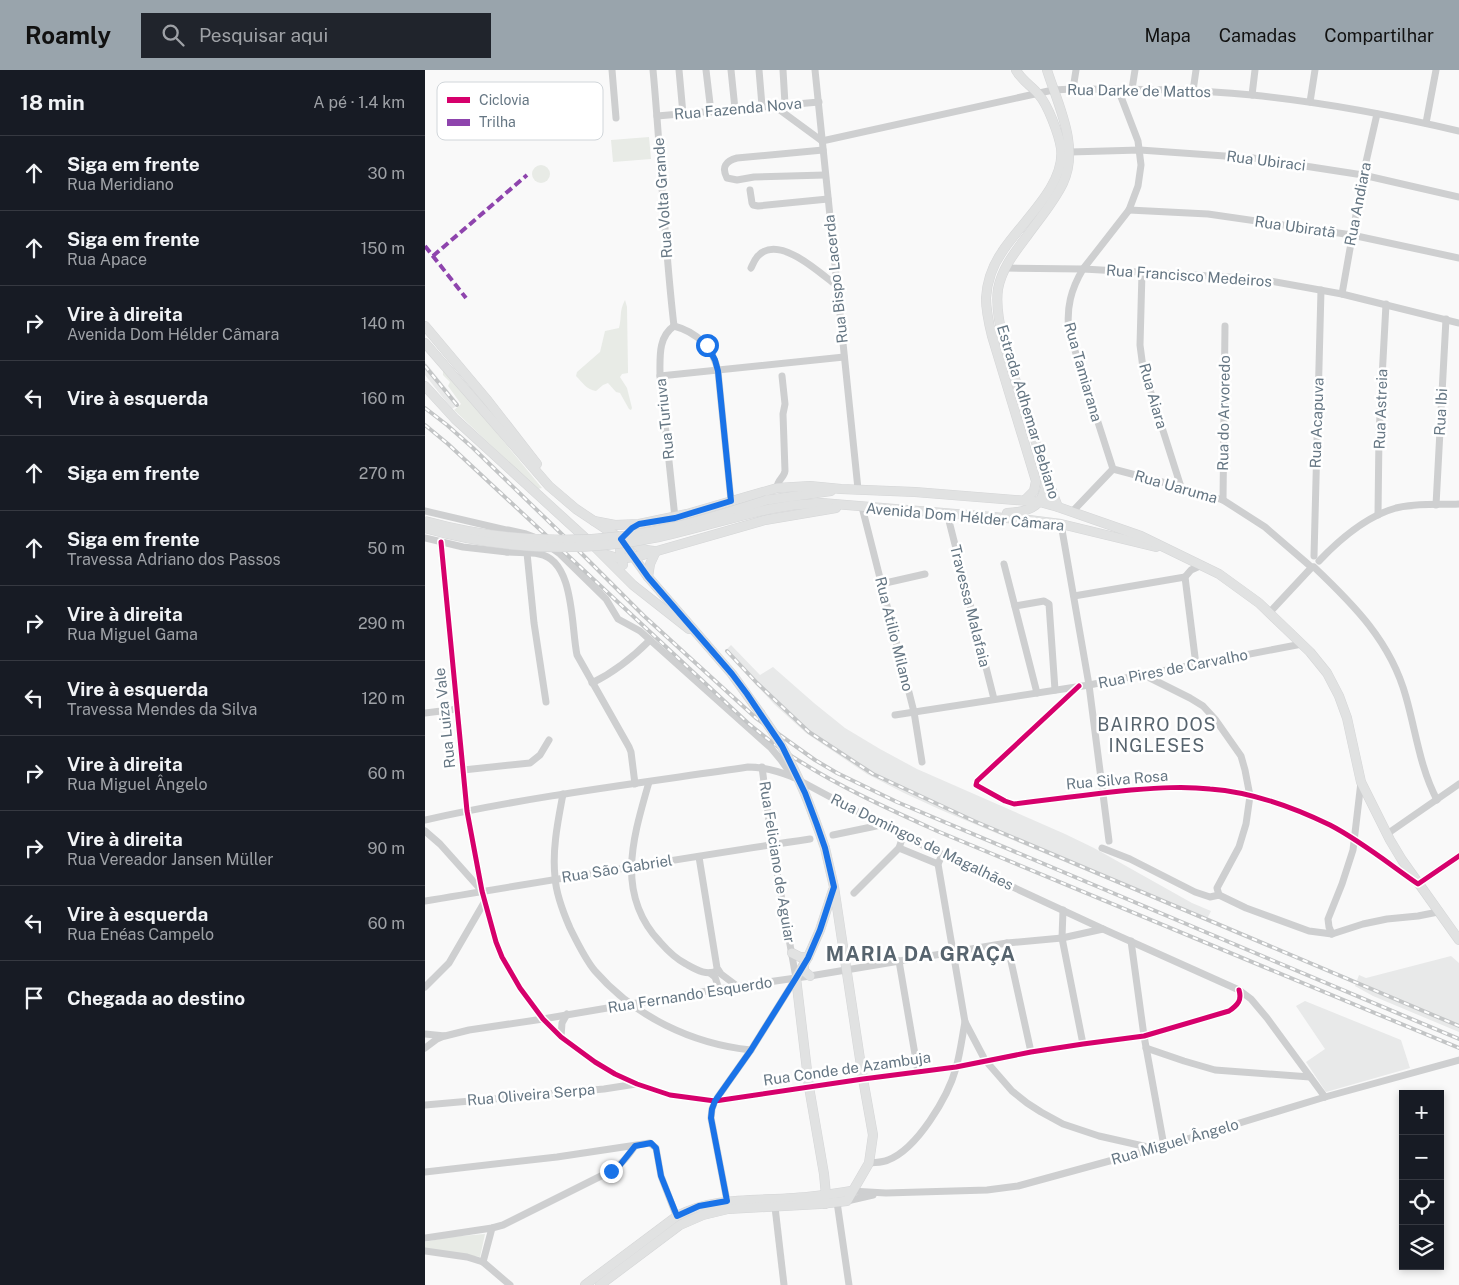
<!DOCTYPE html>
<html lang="pt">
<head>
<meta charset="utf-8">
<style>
	:root { --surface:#171b24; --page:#20242c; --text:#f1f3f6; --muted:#9ea1a6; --line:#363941; --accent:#99a4ac }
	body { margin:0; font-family:"Public Sans",sans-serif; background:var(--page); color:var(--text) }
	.controls { position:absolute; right:15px; bottom:15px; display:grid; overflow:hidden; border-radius:0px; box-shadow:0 2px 8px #0003 }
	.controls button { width:45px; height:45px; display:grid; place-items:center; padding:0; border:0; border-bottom:1px solid var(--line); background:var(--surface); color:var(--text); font:25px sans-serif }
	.stop { position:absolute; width:15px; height:15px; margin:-11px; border:4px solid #1a73e8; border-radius:50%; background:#fff }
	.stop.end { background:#1a73e8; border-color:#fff; box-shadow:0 1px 5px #0008 }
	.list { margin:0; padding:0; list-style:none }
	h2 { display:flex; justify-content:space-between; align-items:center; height:65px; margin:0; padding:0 20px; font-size:21px }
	h2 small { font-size:16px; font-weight:400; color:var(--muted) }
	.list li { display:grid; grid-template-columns:32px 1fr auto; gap:15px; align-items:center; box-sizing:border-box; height:75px; padding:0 20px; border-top:1px solid var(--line) }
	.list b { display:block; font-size:19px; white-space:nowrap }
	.list p { margin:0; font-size:16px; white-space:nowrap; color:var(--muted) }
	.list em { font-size:16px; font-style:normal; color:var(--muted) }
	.icon { flex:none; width:28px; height:28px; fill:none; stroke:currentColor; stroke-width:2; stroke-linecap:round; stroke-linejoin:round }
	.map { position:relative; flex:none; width:1034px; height:1215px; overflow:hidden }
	header { display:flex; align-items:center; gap:30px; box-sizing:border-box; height:70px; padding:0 25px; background:var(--accent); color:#111 }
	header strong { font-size:24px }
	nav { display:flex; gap:28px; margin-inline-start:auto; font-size:18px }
	.search { width:350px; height:45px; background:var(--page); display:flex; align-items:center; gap:12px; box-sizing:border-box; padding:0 18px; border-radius:0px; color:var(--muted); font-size:19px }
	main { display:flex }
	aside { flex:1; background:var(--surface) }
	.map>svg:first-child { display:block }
	.built { fill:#e8e9e9 }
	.green { fill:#e8ebe6 }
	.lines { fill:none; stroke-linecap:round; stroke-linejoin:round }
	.major-casing { stroke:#d5d6d7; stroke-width:10 }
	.minor { stroke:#cecfd0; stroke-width:7 }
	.major { stroke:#e1e2e2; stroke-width:9 }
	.rail-casing { stroke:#c3c5c6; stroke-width:4 }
	.rail { stroke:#fff; stroke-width:2; stroke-dasharray:5.5; stroke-linecap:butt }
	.major-bridge-casing { stroke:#d5d6d7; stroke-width:10; stroke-linecap:butt }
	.major-bridge { stroke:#e1e2e2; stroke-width:9 }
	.quiet { stroke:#8e44ad; stroke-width:4; stroke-dasharray:8 4; stroke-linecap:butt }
	.cycleway-casing { stroke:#fff; stroke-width:8 }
	.cycleway { stroke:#d6006c; stroke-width:5 }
	.route { stroke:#1a73e8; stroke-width:6 }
	.labels { text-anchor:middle; stroke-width:5; stroke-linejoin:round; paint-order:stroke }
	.street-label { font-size:15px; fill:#657683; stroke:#fff }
	.quarter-label { font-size:18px; letter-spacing:1px; fill:#57646e; stroke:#fff }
	.district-label { font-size:20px; font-weight:bold; letter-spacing:1px; fill:#57646e; stroke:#fff }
	.key { fill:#fff; stroke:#d1d6da; stroke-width:1 }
	.key-label { font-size:14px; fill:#657683 }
</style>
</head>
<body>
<header>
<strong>Roamly</strong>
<div class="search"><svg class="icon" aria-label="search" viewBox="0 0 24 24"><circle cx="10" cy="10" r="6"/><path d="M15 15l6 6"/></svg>Pesquisar aqui</div>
<nav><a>Mapa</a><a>Camadas</a><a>Compartilhar</a></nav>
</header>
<main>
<aside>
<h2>18 min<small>A pé · 1.4 km</small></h2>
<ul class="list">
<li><svg class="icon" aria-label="ahead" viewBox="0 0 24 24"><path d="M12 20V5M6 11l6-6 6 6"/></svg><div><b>Siga em frente</b><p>Rua Meridiano</p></div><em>30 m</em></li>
<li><svg class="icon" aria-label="ahead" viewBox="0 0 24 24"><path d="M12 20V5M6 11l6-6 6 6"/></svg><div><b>Siga em frente</b><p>Rua Apace</p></div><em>150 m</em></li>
<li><svg class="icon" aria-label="right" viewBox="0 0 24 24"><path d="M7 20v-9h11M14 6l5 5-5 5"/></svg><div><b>Vire à direita</b><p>Avenida Dom Hélder Câmara</p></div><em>140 m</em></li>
<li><svg class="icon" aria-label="left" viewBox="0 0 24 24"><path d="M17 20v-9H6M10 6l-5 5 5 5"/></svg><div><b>Vire à esquerda</b></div><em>160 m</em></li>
<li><svg class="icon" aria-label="ahead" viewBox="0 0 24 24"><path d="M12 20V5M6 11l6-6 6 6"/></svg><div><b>Siga em frente</b></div><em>270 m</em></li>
<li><svg class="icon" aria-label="ahead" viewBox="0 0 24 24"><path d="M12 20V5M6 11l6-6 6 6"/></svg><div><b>Siga em frente</b><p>Travessa Adriano dos Passos</p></div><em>50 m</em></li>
<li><svg class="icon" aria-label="right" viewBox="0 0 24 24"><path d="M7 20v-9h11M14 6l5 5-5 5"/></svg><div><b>Vire à direita</b><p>Rua Miguel Gama</p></div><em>290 m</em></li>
<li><svg class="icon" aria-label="left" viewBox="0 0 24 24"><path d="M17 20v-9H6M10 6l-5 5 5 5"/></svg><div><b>Vire à esquerda</b><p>Travessa Mendes da Silva</p></div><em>120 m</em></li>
<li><svg class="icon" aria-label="right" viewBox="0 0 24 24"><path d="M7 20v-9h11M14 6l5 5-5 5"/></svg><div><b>Vire à direita</b><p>Rua Miguel Ângelo</p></div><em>60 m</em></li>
<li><svg class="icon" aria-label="right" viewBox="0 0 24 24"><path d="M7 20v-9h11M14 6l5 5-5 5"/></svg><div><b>Vire à direita</b><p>Rua Vereador Jansen Müller</p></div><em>90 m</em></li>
<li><svg class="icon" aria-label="left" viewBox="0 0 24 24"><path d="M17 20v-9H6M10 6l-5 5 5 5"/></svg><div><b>Vire à esquerda</b><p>Rua Enéas Campelo</p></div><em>60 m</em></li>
<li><svg class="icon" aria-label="arrive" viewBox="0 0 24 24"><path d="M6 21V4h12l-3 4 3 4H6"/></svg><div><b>Chegada ao destino</b></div></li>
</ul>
</aside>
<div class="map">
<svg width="1034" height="1215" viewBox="0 0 1034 1215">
	<rect width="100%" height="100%" fill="#f9f9f9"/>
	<!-- built -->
	<g class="built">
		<polygon points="0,292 34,334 27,339 0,305"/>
		<polygon points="306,575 335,605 348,597 389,633 420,658 455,679 492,699 640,764 669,778 767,833 786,841 781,851 516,740 479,723 442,704 381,663 349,634 300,581"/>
		<polygon points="1026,886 1034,893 1034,962 948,926 930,916 934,905 941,908"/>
		<polygon points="880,931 976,970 985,998 901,1022 881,992 900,979 871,936"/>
	</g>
	<!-- green -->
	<g class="green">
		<polygon points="224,67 226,89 188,92 186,70"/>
		<circle cx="116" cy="104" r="9"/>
		<path d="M200 230 202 237 203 300V303L197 304 195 307 202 318 207 338 206 340 204 339 195 323 191 322 183 313 178 315 171 321C162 320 157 312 151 306L152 302 175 282 180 261 194 258C197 247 194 241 200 230Z"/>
		<polygon points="18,298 117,418 112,419 29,340 36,334 23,316 25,312 18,305"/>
		<polygon points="60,1164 55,1187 0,1178 0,1172 24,1167"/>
	</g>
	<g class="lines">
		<defs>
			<g id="major">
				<path d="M591 0C597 11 607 16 614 25 623 35 634 65 636 78 641 116 596 152 577 182 568 195 562 212 561 228 561 241 564 254 567 266L611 411 609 421 600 430"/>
				<path d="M622 0C633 35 655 77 638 113 629 132 614 149 602 166 590 182 577 198 573 219 568 254 591 310 602 344 612 375 621 407 633 437"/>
				<polyline points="0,256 63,331 112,394"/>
				<polyline points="0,273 124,416 151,439 196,469 223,507 307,604 335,643"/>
				<polyline points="0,316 30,349 168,475 208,515 264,559"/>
				<polyline points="342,430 406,421"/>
				<polyline points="345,439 369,435 397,433 604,450 636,454 731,477"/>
				<path d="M582 443C606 442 620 435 621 410"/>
				<polyline points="169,451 190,455 214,454 262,444 352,418 385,416 416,419 490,422 615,432 633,437 716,466 794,504 834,533 885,582 902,603 914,626 922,648 936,712 965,770 977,790 1034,870"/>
				<path d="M208 465C210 478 218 480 229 481"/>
				<polyline points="179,484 196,489 218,485 340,450 411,438"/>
				<path d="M198 495C195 485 193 475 199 466"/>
				<polyline points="223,507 225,494 231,481"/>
				<polyline points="367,883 375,887 383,887"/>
				<polyline points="379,895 379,901 385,906"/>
				<polyline points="400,1134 399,1129 401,1125 399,1104 384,1017 371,908 383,887 395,860 408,820"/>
				<path d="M160 1215 252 1146C287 1127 329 1131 369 1128 388 1127 407 1124 426 1121"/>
				<polyline points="175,1215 255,1155 278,1145 303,1139 395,1134 422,1131 444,1093 448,1065 438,1009 409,817 400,778"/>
			</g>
		</defs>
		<!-- major casing -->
		<use href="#major" class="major-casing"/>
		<!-- minor -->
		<g class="minor">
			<polyline points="187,0 191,48"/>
			<path d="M228 0C236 85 239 171 249 256"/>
			<polyline points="254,0 258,44"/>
			<polyline points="281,0 286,42"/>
			<polyline points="306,0 310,39"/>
			<polyline points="334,0 337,36"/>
			<polyline points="358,0 360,34"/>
			<polyline points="390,0 433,419"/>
			<polyline points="648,19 651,0"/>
			<polyline points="707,19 710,0"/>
			<polyline points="768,21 771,0"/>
			<polyline points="827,25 830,0"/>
			<polyline points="885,32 890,0"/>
			<polyline points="348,35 397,71"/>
			<polyline points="232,46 394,32"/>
			<polyline points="1001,53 1011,0"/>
			<path d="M397 71 628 20 648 19C708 19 768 19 827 25 897 32 966 45 1034 61"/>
			<path d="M398 80 312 88C301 91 296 97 302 108L312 110 329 107 400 105"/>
			<polyline points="645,82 715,80 828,88 938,105 1034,127"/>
			<polyline points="325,120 327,133 328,135 333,136 403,129"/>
			<polyline points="704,140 783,144 927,165 1034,188"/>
			<path d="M326 198C328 194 330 188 334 185 355 165 395 203 412 216"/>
			<polyline points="580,198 658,199 803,207 845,211 917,224 1034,253"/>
			<polyline points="717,202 715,275 718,298 756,417"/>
			<polyline points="917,224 938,105 952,44"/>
			<path d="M249 256C233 267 235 287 235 306L250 448"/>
			<path d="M249 256C272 262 288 278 293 301L306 431"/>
			<polyline points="235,306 419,287"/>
			<path d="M688 399 644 262C641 238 646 219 658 199L704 140 713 116 716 95 713 71 693 19"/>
			<polyline points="688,399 756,417 798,430 840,457 884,495"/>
			<path d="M352 418C352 410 359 408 360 401L358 344 360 334 357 306"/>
			<polyline points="798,430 800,256"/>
			<polyline points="1011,435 1021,249"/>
			<polyline points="437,437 489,642 497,692"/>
			<polyline points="0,441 81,460 89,468"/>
			<polyline points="647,442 688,399"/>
			<polyline points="522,443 569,629"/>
			<polyline points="953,445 954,364 961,234"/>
			<polyline points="636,454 664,615 684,771"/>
			<polyline points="83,460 101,464 109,467"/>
			<polyline points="0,468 38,477 82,482 86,479"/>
			<path d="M16 472 42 741 57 821 71 872 77 887 95 918 118 949 136 967 170 992 190 1004 212 1014 245 1025 290 1031 438 1009 531 997 606 982 658 974 719 966 804 941C813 935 817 930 814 920"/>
			<polyline points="125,477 135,484 181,529 193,549 215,561 346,678 356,690 368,707"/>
			<path d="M82 482C92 483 104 482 114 484 150 490 146 558 152 585L204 677 206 682 210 714"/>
			<polyline points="102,483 109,553 121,632"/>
			<polyline points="889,486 896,220"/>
			<path d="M894 491C915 469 942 446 971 438 991 433 1014 435 1034 434"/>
			<polyline points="579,494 612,623"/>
			<path d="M889 497C929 535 966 572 981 627 991 662 995 698 1012 730"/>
			<polyline points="456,514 500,504"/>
			<polyline points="649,526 760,507"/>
			<polyline points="590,536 619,531 624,534 630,620"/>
			<polyline points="845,542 887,497"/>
			<polyline points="771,595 760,507 766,500 777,495"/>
			<polyline points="719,605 765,628 778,636 790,649 816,686 820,700 825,726 821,754 814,777 792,818 794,825"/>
			<path d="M167 613C190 602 207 588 225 570"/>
			<path d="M654 616 552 711 551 715 580 731 589 734C628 729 667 724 706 720 732 718 759 716 785 719 826 722 868 737 905 755 936 771 964 794 993 814L1034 786"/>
			<polyline points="0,643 32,639"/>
			<polyline points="470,645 664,615 877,574"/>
			<polyline points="337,697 347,774 371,908"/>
			<polyline points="38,700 105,693 115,685 124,670"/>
			<path d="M224 712C208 768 190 824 235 872 242 880 251 889 261 894 270 899 283 907 293 900"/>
			<path d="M138 724C133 751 127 779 130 807 131 824 138 842 145 858 152 872 160 889 170 901 209 946 267 974 326 980"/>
			<path d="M0 750C107 726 215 713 323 697 340 697 353 701 368 707L478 766 678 859 814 920 826 929 842 948 900 1027"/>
			<polyline points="0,761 15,774 57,821"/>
			<polyline points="962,764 1034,714"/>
			<polyline points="408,765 456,755"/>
			<polyline points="474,778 513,794"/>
			<polyline points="677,778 705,789 770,822 785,827 794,825 821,838 884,861 907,864 938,854 962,849 993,846 1013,842"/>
			<polyline points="517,785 513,794 540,952 560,990 587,1021 602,1033 616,1042 638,1054 674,1066 727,1078"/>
			<polyline points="274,787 292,898 296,904 312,916"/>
			<polyline points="429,823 474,778 478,766"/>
			<path d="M0 831C128 810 256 788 385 769"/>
			<polyline points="638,840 637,868 658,974"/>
			<polyline points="907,864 904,857 903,849 917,814 928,780 936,712"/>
			<polyline points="706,871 719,966 739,1076"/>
			<polyline points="582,873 606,982"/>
			<polyline points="474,891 493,1002"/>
			<polyline points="285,903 290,907 294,919"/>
			<polyline points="0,917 24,893 60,831"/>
			<polyline points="0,964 20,966 44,960 118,949 294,919 385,906 582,873 637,868 678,859"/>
			<polyline points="136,967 137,953 142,944"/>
			<polyline points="0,978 12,969 19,966"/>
			<polyline points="721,978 759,991 790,1000 885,1007"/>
			<polyline points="0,1035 179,1019 211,1014"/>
			<path d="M444 1093C450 1092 457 1093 463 1090 492 1079 523 1027 531 998 535 984 537 968 540 952"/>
			<polyline points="0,1102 132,1087 225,1073 231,1078 236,1106 253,1150"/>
			<polyline points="426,1121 461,1123 562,1120 593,1116 739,1076 900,1027 1034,990"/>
			<polyline points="422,1131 448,1125"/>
			<polyline points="412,1132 424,1215"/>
			<polyline points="303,1136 286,1048 287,1039 290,1031 326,980 371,908"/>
			<polyline points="350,1137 359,1215"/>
			<path d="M0 1168 67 1158 78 1155 186 1101C197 1094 203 1086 210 1076"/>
			<polyline points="0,1181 42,1187 58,1192 85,1215"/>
			<polyline points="58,1192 67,1158"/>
		</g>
		<!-- major -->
		<use href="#major" class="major"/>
		<defs>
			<g id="rail">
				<polyline points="0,296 32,335"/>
				<polyline points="0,338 22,355 48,378 146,473 219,546 331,648 390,690 412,703 472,732 1034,969"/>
				<path d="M0 355 23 374 324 654C340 667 357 681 376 692 419 719 466 740 512 761L1034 978"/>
				<polyline points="302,581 332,613 384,662 448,704 549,751 1034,956"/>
			</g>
		</defs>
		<!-- rail casing -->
		<use href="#rail" class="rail-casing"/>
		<!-- rail -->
		<use href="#rail" class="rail"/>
		<defs>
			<g id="major-bridge">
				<path d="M0 451C84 474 172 476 257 455 286 448 314 439 342 430"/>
				<path d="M0 458C77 480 156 483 234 467 271 459 308 447 345 439"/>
				<path d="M335 643C342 654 350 664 356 675 375 707 388 743 400 778"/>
			</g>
		</defs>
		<!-- major-bridge casing -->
		<use href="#major-bridge" class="major-bridge-casing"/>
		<!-- major-bridge -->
		<use href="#major-bridge" class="major-bridge"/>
		<!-- quiet -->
		<g class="quiet">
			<polyline points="0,176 41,228"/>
			<polyline points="8,186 102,105"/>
		</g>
		<defs>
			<g id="cycleway">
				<path d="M16 472 42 741 57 821 71 872 77 887 95 918 118 949 136 967 170 992 190 1004 212 1014 245 1025 290 1031 438 1009 531 997 606 982 658 974 719 966 804 941C813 935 817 930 814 920"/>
				<path d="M654 616 552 711 551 715 580 731 589 734C628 729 667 724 706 720 732 718 759 716 785 719 826 722 868 737 905 755 936 771 964 794 993 814L1034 786"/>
			</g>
		</defs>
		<!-- cycleway casing -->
		<use href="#cycleway" class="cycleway-casing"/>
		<!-- cycleway -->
		<use href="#cycleway" class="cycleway"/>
	</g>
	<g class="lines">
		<!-- route -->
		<polyline class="route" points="186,1101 195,1095 210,1076 226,1073 231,1078 236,1106 252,1146 274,1136 302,1131 286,1048 287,1039 290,1031 326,980 371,908 383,888 395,860 409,817 400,778 392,755 380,723 357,676 322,624 307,604 223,507 196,469 207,458 214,454 250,448 306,431 293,301 290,290 282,275"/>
	</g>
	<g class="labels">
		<!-- street labels -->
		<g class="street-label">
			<text transform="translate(714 21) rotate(1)" y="5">Rua Darke de Mattos</text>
			<text transform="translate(313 39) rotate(-5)" y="5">Rua Fazenda Nova</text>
			<text transform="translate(841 91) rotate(7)" y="5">Rua Ubiraci</text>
			<text transform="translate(238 128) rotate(-94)" y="5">Rua Volta Grande</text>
			<text transform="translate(933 134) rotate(-79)" y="5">Rua Andiara</text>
			<text transform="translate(870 157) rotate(8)" y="5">Rua Ubiratã</text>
			<text transform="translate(764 206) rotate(4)" y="5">Rua Francisco Medeiros</text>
			<text transform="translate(411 209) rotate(-96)" y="5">Rua Bispo Lacerda</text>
			<text transform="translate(658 302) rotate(74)" y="5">Rua Tamiarana</text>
			<text transform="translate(728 326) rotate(74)" y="5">Rua Aiara</text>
			<text transform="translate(956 339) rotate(-88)" y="5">Rua Astreia</text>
			<text transform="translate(603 342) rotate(73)" y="5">Estrada Adhemar Bebiano</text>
			<text transform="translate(1016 342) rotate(-87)" y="5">Rua Ibi</text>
			<text transform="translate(799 343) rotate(-89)" y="5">Rua do Arvoredo</text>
			<text transform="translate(240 349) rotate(-96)" y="5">Rua Turiuva</text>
			<text transform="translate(892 353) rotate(-88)" y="5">Rua Acapuva</text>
			<text transform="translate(751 417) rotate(16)" y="5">Rua Uaruma</text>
			<text transform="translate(540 447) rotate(5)" y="5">Avenida Dom Hélder Câmara</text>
			<text transform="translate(545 536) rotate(76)" y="5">Travessa Malafaia</text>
			<text transform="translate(469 564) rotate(76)" y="5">Rua Atilio Milano</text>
			<text transform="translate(748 599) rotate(-11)" y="5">Rua Pires de Carvalho</text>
			<text transform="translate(20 648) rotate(-96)" y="5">Rua Luiza Vale</text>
			<text transform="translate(692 710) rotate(-5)" y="5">Rua Silva Rosa</text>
			<text transform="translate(497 772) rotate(26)" y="5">Rua Domingos de Magalhães</text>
			<text transform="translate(352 792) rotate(81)" y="5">Rua Feliciano de Aguiar</text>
			<text transform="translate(192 799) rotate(-9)" y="5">Rua São Gabriel</text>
			<text transform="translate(265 925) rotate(-9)" y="5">Rua Fernando Esquerdo</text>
			<text transform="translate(422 999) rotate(-8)" y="5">Rua Conde de Azambuja</text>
			<text transform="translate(106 1025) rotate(-5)" y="5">Rua Oliveira Serpa</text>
			<text transform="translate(750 1072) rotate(-16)" y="5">Rua Miguel Ângelo</text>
		</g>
		<!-- quarter labels -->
		<g class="quarter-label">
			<text x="732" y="661">BAIRRO DOS<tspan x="732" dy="21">INGLESES</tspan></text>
		</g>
		<!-- district labels -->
		<g class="district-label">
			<text x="496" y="891">MARIA DA GRAÇA</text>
		</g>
	</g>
	<!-- legend -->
	<rect x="12" y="12" width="166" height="58" rx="8" class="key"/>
	<rect x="22" y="27" width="23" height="6" fill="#d6006c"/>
	<rect x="22" y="49" width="23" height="7" fill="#8e44ad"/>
	<g class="key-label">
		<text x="54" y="35">Ciclovia</text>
		<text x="54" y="57">Trilha</text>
	</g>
</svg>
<div class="controls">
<button>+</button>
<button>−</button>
<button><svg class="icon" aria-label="locate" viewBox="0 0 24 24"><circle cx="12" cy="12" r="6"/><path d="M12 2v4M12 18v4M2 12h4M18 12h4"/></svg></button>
<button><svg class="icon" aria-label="layers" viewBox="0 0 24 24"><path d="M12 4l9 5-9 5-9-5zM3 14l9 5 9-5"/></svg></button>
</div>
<div class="stop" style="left:282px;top:275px"></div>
<div class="stop end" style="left:186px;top:1101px"></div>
</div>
</main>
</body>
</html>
